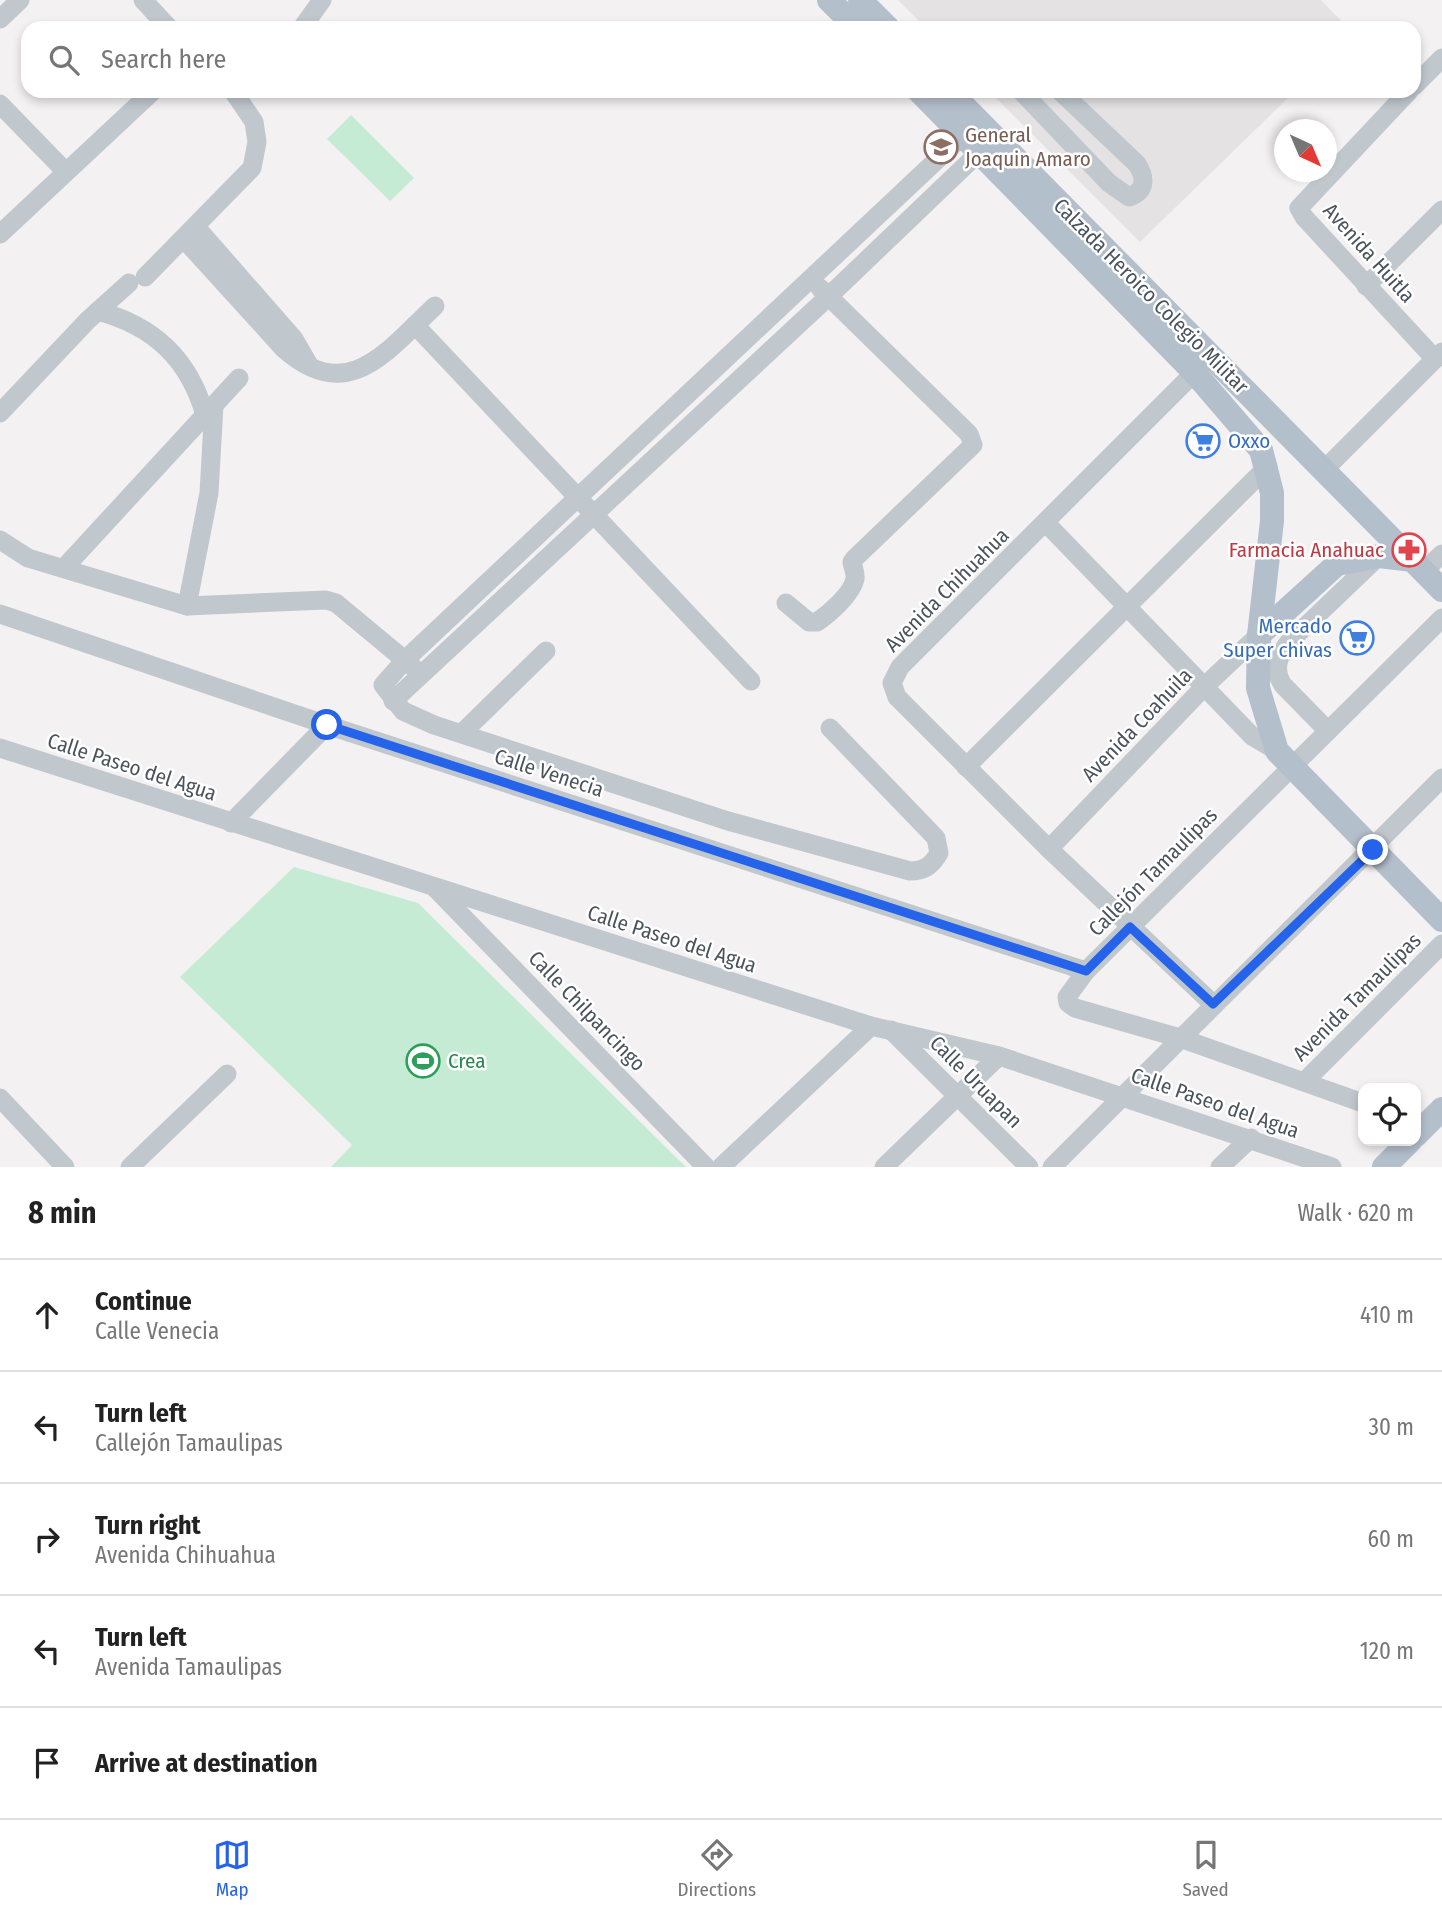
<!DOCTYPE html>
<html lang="en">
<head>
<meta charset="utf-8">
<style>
	:root { --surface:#fff; --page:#f6f6f6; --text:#222; --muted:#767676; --line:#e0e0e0; --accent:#2563eb }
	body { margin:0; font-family:"Fira Sans Condensed",sans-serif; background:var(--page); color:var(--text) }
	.controls { position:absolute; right:21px; bottom:21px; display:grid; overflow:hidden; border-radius:14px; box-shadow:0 4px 10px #0003 }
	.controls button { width:63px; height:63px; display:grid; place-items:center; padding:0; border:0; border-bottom:2px solid var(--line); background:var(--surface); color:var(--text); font:35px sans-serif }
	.compass { position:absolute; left:1274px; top:119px; width:63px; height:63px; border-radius:50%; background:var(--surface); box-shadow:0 4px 10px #0003; rotate:136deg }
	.stop { position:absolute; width:21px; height:21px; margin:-16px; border:5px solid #2563eb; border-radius:50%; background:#fff }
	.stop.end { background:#2563eb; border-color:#fff; box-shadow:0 2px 7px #0008 }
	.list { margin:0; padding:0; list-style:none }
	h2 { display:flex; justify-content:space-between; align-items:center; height:91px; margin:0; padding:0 28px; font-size:30px }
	h2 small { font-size:23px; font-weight:400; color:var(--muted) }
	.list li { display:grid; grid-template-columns:46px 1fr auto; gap:21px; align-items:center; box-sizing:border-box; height:112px; padding:0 28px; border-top:2px solid var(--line) }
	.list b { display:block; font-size:26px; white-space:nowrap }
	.list p { margin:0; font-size:23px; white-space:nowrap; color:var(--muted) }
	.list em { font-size:23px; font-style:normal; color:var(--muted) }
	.icon { flex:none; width:38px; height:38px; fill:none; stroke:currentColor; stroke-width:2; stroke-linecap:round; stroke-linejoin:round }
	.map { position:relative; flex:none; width:1442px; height:1167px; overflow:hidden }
	.search { position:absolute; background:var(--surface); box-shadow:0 4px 10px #0003; left:21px; right:21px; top:21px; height:77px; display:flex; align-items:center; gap:18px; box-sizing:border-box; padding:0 24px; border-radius:21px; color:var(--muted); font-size:26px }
	.sheet { height:651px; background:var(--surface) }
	nav { display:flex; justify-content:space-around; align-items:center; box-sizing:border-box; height:98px; border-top:2px solid var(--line); background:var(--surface); font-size:19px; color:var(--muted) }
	nav a { display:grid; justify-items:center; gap:4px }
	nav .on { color:var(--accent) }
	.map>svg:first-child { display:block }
	.education { fill:#e4e2e2 }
	.green { fill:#c5ebd5 }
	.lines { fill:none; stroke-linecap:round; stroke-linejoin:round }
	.minor { stroke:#c0c7cd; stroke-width:19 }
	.major { stroke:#b4bfcc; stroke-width:24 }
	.route { stroke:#2563eb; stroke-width:9 }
	.labels { text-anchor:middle; stroke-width:5; stroke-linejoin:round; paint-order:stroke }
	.education-label { font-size:21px; fill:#785e54; stroke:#fff; text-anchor:start }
	.street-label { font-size:21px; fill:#4a535c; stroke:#fff }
	.shop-label { font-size:21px; fill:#366cbe; stroke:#fff; text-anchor:start }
	.health-label { font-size:21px; fill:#be3a42; stroke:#fff; text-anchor:end }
	.leisure-label { font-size:21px; fill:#27864d; stroke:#fff; text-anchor:start }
</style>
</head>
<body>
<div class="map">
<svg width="1442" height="1167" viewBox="0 0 1442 1167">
	<rect width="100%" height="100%" fill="#f3f1f1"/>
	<!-- education -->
	<g class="education">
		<polygon points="898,0 1321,0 1348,28 926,28"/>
		<polygon points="989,91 1295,91 1140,242"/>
	</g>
	<!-- green -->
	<g class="green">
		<polygon points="351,115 414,178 390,201 327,139"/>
		<polygon points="294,867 418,903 686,1167 331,1167 352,1145 180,977"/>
	</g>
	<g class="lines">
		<!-- minor -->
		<g class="minor">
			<polyline points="143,0 169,28"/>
			<polyline points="0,19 20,0"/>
			<polyline points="302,28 322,0"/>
			<polyline points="1414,86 1442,58"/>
			<path d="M1021 91 1109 183 1129 197C1146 191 1146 178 1137 164L1060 91"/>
			<polyline points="1409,91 1299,208 1304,217 1435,359"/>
			<polyline points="0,104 65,171"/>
			<polyline points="196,227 294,339 309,365"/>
			<polyline points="0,234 153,91"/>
			<path d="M184 239 284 349C348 406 387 351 435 306"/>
			<polyline points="145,277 252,168 257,142 254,122 233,91"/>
			<polyline points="1366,286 1442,210"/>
			<path d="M98 311C154 326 189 359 205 415"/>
			<polyline points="415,325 751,681"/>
			<polyline points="1203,364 900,667 892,683 897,697 1049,849 1213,1004"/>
			<polyline points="0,413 88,320 129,283"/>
			<polyline points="1325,469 1442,352"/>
			<polyline points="1046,523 1252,736 1277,751"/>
			<polyline points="0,540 28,558 187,606 326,600 336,603 413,667"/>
			<polyline points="64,568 239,378"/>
			<polyline points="1424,571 1442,554"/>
			<path d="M786 603 809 622H817C829 614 852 594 855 579 856 573 853 568 852 562L855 558 973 445 969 434 820 288"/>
			<polyline points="187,606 209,493 214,405"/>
			<polyline points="0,614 327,725 1086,971"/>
			<polyline points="393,701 828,297 990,142"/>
			<path d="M830 728 936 838 939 853C932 865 925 871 910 871L728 821 434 725 403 711 383 685 405 660 973 126"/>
			<path d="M1328 731 1283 685C1273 670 1278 657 1288 643L1379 556"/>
			<polyline points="462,733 546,651"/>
			<polyline points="0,748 871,1026 999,1056 1332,1167"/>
			<polyline points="966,767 1268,466"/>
			<polyline points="231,823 327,725"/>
			<polyline points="1049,849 1205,686 1259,635"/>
			<polyline points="436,889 706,1167"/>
			<polyline points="891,1030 1029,1167"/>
			<polyline points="1304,1082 1442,944"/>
			<polyline points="0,1098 65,1167"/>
			<polyline points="1363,1103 1180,1038 1075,1008 1068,1003 1067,997 1086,971 1442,618"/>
			<polyline points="130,1167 227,1074"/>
			<polyline points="721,1167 871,1026"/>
			<polyline points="884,1167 999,1056"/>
			<polyline points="1052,1167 1442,778"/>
			<polyline points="1220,1167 1251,1138"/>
		</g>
		<!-- major -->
		<g class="major">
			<polyline points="829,0 857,28"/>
			<polyline points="860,0 888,28"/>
			<polyline points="919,91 1194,372 1261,450 1272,493 1272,521 1259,635 1258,688 1277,751 1442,920"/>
			<polyline points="949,91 1442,590"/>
			<polyline points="1259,635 1337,564 1379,556 1413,560"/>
			<polyline points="1416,1135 1442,1109"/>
			<polyline points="1384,1167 1410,1141"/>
		</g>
	</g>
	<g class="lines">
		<!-- route -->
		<polyline class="route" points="327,725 1086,971 1130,927 1213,1004 1373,850"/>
	</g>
	<!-- icons -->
	<defs>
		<symbol id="school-ring" viewBox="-11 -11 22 22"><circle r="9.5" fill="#fff" stroke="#8d6e63" stroke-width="1.5"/><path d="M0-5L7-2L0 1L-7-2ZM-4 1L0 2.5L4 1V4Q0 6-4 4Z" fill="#8d6e63"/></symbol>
		<symbol id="supermarket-ring" viewBox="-11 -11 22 22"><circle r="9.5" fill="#fff" stroke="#3f7fe0" stroke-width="1.5"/><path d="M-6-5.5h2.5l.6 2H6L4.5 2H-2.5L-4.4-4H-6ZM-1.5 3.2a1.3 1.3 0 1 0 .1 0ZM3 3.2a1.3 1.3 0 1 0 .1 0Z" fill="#3f7fe0"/></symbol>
		<symbol id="pharmacy-ring" viewBox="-11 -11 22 22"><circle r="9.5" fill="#fff" stroke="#e0444e" stroke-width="1.5"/><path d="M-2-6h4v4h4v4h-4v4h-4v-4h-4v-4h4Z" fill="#e0444e"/></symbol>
		<symbol id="stadium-ring" viewBox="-11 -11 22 22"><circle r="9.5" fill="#fff" stroke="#2e9e5b" stroke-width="1.5"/><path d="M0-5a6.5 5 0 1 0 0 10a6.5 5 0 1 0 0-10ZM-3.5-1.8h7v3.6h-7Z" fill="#2e9e5b"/></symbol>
	</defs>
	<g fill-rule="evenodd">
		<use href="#school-ring" x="922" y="128" width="38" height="38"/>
		<use href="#supermarket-ring" x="1184" y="422" width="38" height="38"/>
		<use href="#pharmacy-ring" x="1390" y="531" width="38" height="38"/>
		<use href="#supermarket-ring" x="1338" y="619" width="38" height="38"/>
		<use href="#stadium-ring" x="404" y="1042" width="38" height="38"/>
	</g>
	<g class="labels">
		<!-- education labels -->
		<g class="education-label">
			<text x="965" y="142">General<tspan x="965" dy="24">Joaquin Amaro</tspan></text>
		</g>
		<!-- street labels -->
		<g class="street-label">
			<text transform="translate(1369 253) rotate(48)" y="7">Avenida Huitla</text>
			<text transform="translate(1151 296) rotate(45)" y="7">Calzada Heroico Colegio Militar</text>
			<text transform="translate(947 590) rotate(-45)" y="7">Avenida Chihuahua</text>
			<text transform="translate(1137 725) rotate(-46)" y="7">Avenida Coahuila</text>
			<text transform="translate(132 767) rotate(18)" y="7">Calle Paseo del Agua</text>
			<text transform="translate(549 773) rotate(18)" y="7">Calle Venecia</text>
			<text transform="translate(1153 872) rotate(-45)" y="7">Callejón Tamaulipas</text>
			<text transform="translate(672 939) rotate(18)" y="7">Calle Paseo del Agua</text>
			<text transform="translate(1357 997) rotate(-45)" y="7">Avenida Tamaulipas</text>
			<text transform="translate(587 1011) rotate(46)" y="7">Calle Chilpancingo</text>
			<text transform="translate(976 1082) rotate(45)" y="7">Calle Uruapan</text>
			<text transform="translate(1215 1103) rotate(19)" y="7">Calle Paseo del Agua</text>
		</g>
		<!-- shop labels -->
		<g class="shop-label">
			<text x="1228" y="448">Oxxo</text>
			<text x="1332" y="633" text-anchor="end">Mercado<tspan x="1332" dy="24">Super chivas</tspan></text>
		</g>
		<!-- health labels -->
		<g class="health-label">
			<text x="1384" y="557">Farmacia Anahuac</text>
		</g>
		<!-- leisure labels -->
		<g class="leisure-label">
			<text x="448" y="1068">Crea</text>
		</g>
	</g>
</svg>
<div class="controls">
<button><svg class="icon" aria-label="locate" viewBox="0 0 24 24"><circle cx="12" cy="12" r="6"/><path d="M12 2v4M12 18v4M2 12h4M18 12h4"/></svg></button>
</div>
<svg class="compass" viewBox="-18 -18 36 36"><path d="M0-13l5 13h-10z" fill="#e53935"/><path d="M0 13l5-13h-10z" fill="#767676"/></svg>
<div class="stop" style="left:327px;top:725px"></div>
<div class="stop end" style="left:1373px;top:850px"></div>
<div class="search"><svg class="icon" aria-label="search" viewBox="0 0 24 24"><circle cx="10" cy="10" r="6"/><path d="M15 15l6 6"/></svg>Search here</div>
</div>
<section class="sheet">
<h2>8 min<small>Walk · 620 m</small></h2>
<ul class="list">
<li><svg class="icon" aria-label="ahead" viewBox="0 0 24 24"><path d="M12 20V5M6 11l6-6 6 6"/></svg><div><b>Continue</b><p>Calle Venecia</p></div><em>410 m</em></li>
<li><svg class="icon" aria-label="left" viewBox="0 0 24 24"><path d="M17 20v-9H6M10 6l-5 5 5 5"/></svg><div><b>Turn left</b><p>Callejón Tamaulipas</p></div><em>30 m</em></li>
<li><svg class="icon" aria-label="right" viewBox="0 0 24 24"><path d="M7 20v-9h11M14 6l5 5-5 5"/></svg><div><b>Turn right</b><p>Avenida Chihuahua</p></div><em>60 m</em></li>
<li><svg class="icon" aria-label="left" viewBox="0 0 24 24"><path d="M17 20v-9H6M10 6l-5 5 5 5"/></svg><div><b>Turn left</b><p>Avenida Tamaulipas</p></div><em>120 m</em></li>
<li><svg class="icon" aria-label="arrive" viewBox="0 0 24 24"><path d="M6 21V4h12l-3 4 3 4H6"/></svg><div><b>Arrive at destination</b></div></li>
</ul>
</section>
<nav>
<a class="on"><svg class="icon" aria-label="map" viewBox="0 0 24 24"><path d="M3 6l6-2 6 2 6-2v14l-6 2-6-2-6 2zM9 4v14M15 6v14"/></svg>Map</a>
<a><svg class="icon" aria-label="directions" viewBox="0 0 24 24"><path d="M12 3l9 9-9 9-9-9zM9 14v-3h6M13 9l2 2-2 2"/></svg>Directions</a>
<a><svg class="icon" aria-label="saved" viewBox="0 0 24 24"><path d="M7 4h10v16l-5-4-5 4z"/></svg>Saved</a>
</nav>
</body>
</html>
